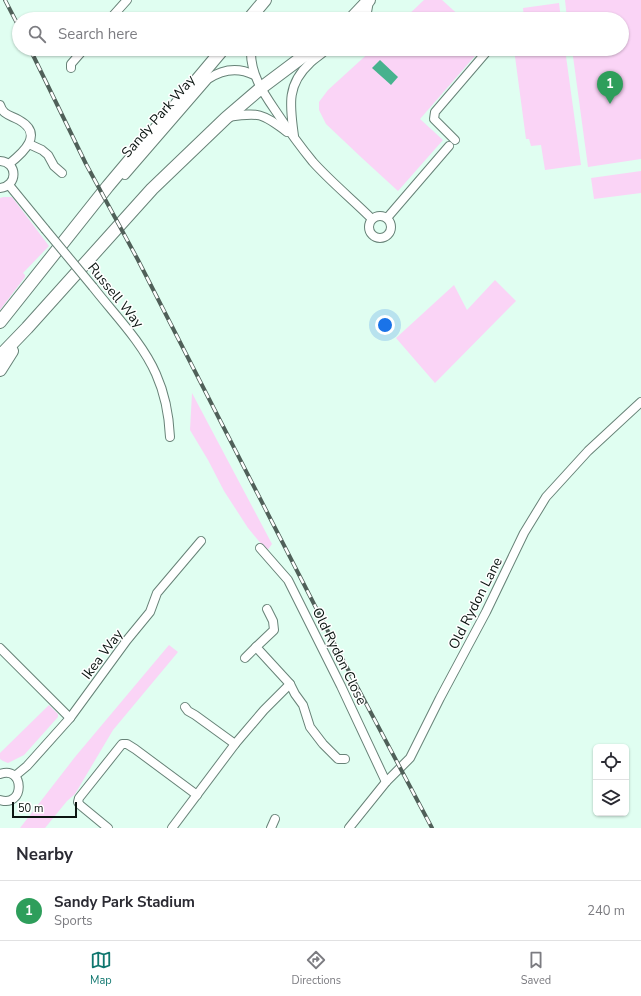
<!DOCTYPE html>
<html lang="en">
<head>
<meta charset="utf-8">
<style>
	:root { --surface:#fff; --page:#f2f2f3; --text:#2b2b33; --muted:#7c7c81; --line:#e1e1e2; --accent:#0f766e }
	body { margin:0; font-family:"Nunito Sans",sans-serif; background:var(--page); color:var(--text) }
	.controls { position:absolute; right:12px; bottom:12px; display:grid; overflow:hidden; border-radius:6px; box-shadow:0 1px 3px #0004 }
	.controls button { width:36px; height:36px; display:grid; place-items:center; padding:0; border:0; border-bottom:1px solid var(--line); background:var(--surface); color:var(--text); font:20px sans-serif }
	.scale { position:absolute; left:12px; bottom:10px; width:65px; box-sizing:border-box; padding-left:4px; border:2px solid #0b1511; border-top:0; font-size:11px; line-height:14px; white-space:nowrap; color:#0b1511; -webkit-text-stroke:3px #fff; paint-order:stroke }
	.you { position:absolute; left:385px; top:325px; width:14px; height:14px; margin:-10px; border:3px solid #fff; border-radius:50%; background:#1a73e8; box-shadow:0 0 0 6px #1a73e833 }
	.badge { display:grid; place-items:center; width:26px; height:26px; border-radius:50%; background:var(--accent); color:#fff; font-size:13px; font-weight:700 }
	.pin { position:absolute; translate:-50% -33px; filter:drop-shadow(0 1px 2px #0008) }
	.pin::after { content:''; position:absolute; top:21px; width:14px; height:12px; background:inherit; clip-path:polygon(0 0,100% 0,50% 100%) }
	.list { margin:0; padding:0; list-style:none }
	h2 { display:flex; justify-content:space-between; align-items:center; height:52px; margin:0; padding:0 16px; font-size:17px }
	h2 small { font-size:13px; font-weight:400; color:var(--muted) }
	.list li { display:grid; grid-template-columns:26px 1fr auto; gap:12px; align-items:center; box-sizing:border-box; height:60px; padding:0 16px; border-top:1px solid var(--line) }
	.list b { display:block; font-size:15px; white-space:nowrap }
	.list p { margin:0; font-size:13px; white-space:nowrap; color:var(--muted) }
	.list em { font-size:13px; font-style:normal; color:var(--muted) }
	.icon { flex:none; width:22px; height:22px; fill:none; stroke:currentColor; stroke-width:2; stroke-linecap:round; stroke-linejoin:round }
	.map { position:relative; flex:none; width:641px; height:828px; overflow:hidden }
	.search { position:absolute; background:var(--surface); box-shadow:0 1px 3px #0004; left:12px; right:12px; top:12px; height:44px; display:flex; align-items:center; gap:10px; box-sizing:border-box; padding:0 14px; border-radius:22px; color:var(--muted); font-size:15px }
	.sheet { height:112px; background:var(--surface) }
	nav { display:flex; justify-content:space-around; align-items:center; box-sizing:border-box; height:56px; border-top:1px solid var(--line); background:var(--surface); font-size:11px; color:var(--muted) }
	nav a { display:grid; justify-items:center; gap:2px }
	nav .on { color:var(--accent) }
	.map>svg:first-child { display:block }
	.green { fill:#fad4f6 }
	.water { fill:#47b28e }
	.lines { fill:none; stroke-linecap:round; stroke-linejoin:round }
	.minor-casing { stroke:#678277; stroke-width:10 }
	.primary-casing { stroke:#678277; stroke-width:14 }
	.minor { stroke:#fff; stroke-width:8 }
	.primary { stroke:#fff; stroke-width:12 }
	.rail-casing { stroke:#506059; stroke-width:4 }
	.rail { stroke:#fff; stroke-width:2.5; stroke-dasharray:8; stroke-linecap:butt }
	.minor-bridge-casing { stroke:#678277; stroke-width:10; stroke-linecap:butt }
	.minor-bridge { stroke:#fff; stroke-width:8 }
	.labels { text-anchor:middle; stroke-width:3; stroke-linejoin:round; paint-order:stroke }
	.street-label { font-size:14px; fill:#0b1511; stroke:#fff }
</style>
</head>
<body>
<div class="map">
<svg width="641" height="828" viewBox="0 0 641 828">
	<rect width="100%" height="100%" fill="#e0fef1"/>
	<!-- green -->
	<g class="green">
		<polygon points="424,0 442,0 463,19 404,19"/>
		<polygon points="565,0 641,0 641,159 588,167 572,49 622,49 622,19 567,19"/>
		<polygon points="559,3 561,19 524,19 523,8"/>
		<polygon points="373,49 481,49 420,119 443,140 398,191 362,158 326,124 319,110 319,102 328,90"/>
		<polygon points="514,49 565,49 581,165 545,170 541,145 531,146 529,139 526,139"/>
		<polygon points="641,171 641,193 594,199 591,178"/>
		<polygon points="3,197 12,197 49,246 23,273 25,275 25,277 0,310 0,198"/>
		<polygon points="495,280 516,301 435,383 396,338 454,285 467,310"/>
		<polygon points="192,393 272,544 267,551 248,528 224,491 208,460 190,430"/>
		<polygon points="169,645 178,652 113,730 75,794 67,801 45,828 20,828 75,757"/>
		<polygon points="49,705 58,714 58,717 24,755 8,763 3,761 0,759 0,753"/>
	</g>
	<!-- water -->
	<polygon class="water" points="380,60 398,77 391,85 372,68"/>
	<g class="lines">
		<defs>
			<g id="minor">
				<polyline points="110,19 127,0"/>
				<polyline points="361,19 367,12 369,1"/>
				<path d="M251 49C250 73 262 91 275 110 287 128 299 145 313 162 331 182 353 200 372 219"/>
				<polyline points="71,68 71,64 84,49"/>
				<path d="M0 105C3 115 10 115 19 120 44 134 24 152 9 164"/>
				<path d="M228 117C259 112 262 113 287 132"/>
				<path d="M294 136C290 106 286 85 310 63 315 58 322 54 327 49"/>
				<polyline points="455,140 434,119 435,112 489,49"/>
				<polyline points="29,144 42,150 48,155 54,166 62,173"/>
				<path d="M0 161C18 162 18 186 0 188"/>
				<path d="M125 175 208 79C223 69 238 67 254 75"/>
				<polyline points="9,185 45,229"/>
				<circle cx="380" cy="227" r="11"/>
				<polyline points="387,218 449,146"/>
				<path d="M93 287C114 314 142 342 156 374 165 394 169 415 170 437"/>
				<polyline points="260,548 288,580 341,686 386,782"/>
				<polyline points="267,609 273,621 274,630 256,647 290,684"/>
				<polyline points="0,648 70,718"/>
				<polyline points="245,658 256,647"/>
				<polyline points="185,707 188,711 195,715 235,744"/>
				<path d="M0 774C25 765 25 808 0 800"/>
				<polyline points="15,776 27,766 70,718 127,640 150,612 157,593 201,541"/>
				<polyline points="108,828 80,805 78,802 79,798 122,744 127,744 135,749 197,795"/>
				<polyline points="172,828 235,744 264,710 290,684 295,694 303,705 310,727 323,744 338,759 345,759"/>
				<polyline points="271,828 275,819"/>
				<polyline points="349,828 386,782 410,758 440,698 486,612 524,533 546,497 588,451 641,402"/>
			</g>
			<g id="primary">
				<polyline points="249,19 265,0"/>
				<polyline points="351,19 369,0"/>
				<polyline points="0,322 108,186 223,49"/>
				<polyline points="0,356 27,328 152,189 226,118 261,88 313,49"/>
				<polyline points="0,370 12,351"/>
			</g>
		</defs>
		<!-- minor casing -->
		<use href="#minor" class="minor-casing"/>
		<!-- primary casing -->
		<use href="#primary" class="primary-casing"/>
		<!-- minor -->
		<use href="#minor" class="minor"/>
		<!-- primary -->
		<use href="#primary" class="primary"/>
		<defs>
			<g id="rail">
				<polyline points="5,0 19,27"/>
				<polyline points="30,49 86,164 138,260 335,645 432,828"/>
			</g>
		</defs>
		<!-- rail casing -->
		<use href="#rail" class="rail-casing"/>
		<!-- rail -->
		<use href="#rail" class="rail"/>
		<defs>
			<polyline id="minor-bridge" points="45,229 93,287"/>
		</defs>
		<!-- minor-bridge casing -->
		<use href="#minor-bridge" class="minor-bridge-casing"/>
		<!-- minor-bridge -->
		<use href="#minor-bridge" class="minor-bridge"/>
	</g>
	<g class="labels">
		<!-- street labels -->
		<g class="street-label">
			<text transform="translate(158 116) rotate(-49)" y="5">Sandy Park Way</text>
			<text transform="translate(116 295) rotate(51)" y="5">Russell Way</text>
			<text transform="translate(475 603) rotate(-63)" y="5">Old Rydon Lane</text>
			<text transform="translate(102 654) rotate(-53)" y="5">Ikea Way</text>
			<text transform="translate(340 656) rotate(64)" y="5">Old Rydon Close</text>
		</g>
	</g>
</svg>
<div class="controls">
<button><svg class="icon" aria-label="locate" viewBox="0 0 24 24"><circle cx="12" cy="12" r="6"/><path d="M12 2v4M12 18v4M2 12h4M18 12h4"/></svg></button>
<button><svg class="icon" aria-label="layers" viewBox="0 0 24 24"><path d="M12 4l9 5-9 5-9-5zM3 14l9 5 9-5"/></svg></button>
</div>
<div class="scale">50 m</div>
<div class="you"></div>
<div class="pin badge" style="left:610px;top:104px;background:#2e9e5b">1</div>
<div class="search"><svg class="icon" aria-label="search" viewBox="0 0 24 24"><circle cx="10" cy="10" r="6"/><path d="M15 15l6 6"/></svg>Search here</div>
</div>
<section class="sheet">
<h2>Nearby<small></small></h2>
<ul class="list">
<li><span class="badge" style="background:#2e9e5b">1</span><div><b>Sandy Park Stadium</b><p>Sports</p></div><em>240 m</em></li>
</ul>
</section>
<nav>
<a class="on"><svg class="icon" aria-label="map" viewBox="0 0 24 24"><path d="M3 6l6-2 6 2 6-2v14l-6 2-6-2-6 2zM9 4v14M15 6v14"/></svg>Map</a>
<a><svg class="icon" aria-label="directions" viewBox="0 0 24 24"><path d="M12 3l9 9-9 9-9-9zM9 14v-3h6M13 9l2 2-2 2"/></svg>Directions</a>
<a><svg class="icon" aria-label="saved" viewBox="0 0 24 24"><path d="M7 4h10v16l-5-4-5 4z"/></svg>Saved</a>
</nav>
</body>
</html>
